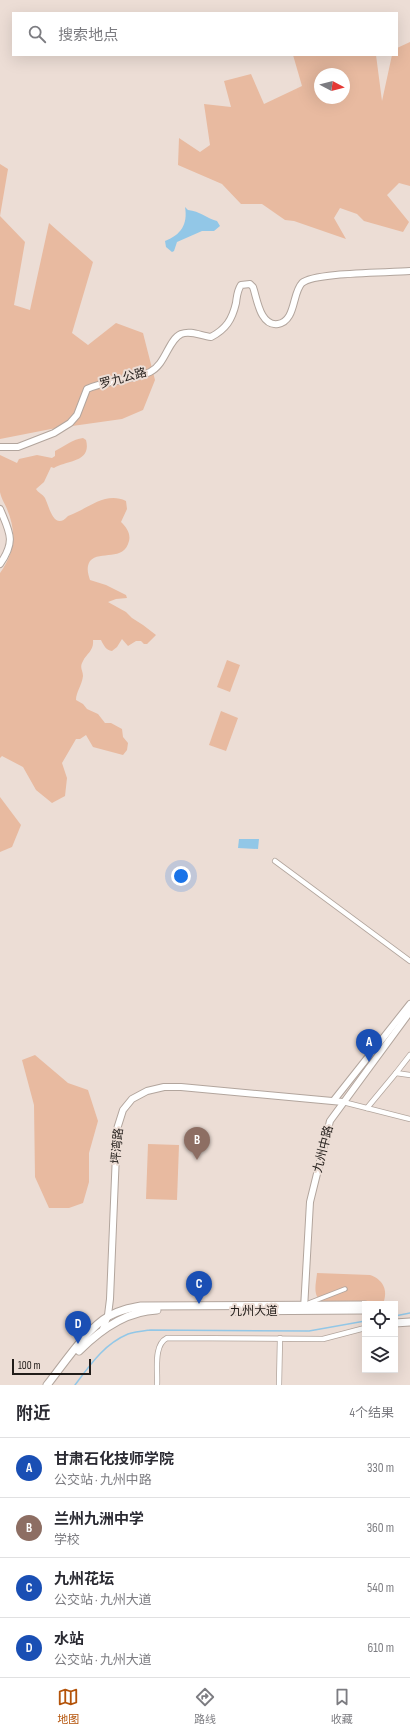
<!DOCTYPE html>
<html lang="zh">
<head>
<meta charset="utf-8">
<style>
	:root { --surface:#fff; --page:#f2f2f3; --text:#2b2b33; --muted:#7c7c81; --line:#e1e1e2; --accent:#b45309 }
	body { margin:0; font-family:"Sofia Sans Condensed","Noto Sans SC",sans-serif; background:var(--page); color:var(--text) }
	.controls { position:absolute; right:12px; bottom:12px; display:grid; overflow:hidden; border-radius:0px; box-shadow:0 4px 16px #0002 }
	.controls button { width:36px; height:36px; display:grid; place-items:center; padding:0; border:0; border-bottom:1px solid var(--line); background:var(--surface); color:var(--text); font:20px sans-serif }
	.compass { position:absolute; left:314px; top:68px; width:36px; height:36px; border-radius:50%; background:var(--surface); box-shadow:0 4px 16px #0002; rotate:97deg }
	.scale { position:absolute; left:12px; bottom:10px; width:79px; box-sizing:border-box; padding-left:4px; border:2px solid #211c19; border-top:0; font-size:11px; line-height:14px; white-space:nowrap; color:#211c19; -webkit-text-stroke:3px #ecddd5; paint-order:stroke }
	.you { position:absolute; left:181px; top:876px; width:14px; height:14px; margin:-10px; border:3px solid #fff; border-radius:50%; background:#1a73e8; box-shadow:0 0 0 6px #1a73e833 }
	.badge { display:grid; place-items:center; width:26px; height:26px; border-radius:50%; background:var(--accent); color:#fff; font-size:13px; font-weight:700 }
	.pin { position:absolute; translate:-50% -33px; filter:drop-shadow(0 1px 2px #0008) }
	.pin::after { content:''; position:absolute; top:21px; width:14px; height:12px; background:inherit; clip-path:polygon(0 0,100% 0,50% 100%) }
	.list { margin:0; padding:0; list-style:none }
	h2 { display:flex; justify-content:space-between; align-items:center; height:52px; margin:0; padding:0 16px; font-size:17px }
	h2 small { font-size:13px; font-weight:400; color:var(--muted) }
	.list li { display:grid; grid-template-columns:26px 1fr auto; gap:12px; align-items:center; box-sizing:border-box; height:60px; padding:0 16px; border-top:1px solid var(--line) }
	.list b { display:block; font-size:15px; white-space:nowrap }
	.list p { margin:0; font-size:13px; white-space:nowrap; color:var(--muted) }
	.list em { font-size:13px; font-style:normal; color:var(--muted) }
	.icon { flex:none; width:22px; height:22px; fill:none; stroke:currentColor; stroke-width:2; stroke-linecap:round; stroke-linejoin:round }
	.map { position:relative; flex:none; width:410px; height:1385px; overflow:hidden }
	.search { position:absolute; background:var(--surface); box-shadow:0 4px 16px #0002; left:12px; right:12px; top:12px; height:44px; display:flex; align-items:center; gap:10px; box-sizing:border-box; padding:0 14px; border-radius:0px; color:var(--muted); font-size:15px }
	.sheet { height:292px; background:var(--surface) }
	nav { display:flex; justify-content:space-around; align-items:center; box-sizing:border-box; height:56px; border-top:1px solid var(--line); background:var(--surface); font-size:11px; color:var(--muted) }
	nav a { display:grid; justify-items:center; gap:2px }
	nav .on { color:var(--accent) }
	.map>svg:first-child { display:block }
	.green { fill:#e8baa0; fill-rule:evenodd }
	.water { fill:#92c7e7 }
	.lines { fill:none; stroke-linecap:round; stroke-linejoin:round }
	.stream { stroke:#92c7e7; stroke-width:1.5 }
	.pedestrian-casing { stroke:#b2a59d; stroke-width:5.5 }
	.minor-casing { stroke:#b2a59d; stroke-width:6 }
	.tertiary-casing { stroke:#b2a59d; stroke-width:8 }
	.secondary-casing { stroke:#b2a59d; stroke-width:9 }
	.pedestrian { stroke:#fff; stroke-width:3.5 }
	.minor { stroke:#fff; stroke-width:4.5 }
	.tertiary { stroke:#fff; stroke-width:6 }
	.secondary { stroke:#fff; stroke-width:7 }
	.labels { text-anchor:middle; stroke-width:4; stroke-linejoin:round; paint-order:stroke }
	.street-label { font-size:12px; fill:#211c19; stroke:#ecddd5 }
</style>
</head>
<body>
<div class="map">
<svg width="410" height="1385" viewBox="0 0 410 1385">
	<rect width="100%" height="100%" fill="#ecddd5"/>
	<!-- green -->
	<g class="green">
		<path d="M410 42V186L399 183 387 195 409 222 403 232 364 221 357 214 340 208 334 218 346 239 294 221 285 220 262 204H241L222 184 178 165 179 138 200 152 210 145 204 104 231 107 224 81 251 74 264 104 302 86 293 55H376L382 101 392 55H397V48ZM320 74H344V98H320Z"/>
		<polygon points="0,164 8,169 0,216 25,242 14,305 30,310 49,223 93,262 72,333 88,345 116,323 143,333 155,380 143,410 122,419 51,429 0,439"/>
		<path d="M83 438 86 440C92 463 66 460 54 468L51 467 44 482 36 489C38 493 43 494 45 498 49 506 54 532 68 516 88 509 105 491 126 501L127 509 121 522C126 527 131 533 129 541 124 562 100 550 90 561 86 567 88 574 90 580L106 585 126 595 127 598 116 599 108 602 126 612 132 618 143 625 156 635 147 644H144L141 641H136L128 646 122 639 117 647 112 651C106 650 104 646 101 640H93C94 651 87 653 83 661 79 668 83 670 83 676 82 685 76 692 76 700L83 704 87 709 98 714 105 723H111L122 729 123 737 128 743 127 750 123 755 93 747 86 735 80 739H76L62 763 67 778 65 796 52 803 36 790 23 767 2 756 0 758V573C15 552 17 533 7 509 5 504 1 498 0 492 0 481 0 467 0 455L17 463 19 459 37 455 52 458 55 456V451C65 446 73 439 83 438Z"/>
		<polygon points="227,660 240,665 230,692 217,687"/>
		<polygon points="221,711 238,718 226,751 209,745"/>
		<polygon points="0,797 21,825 12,847 0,852"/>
		<polygon points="35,1055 68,1083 88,1090 98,1121 89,1153 89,1182 83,1203 69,1208 49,1208 35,1177 34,1105 22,1060"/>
		<polygon points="148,1144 179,1145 177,1200 146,1199"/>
		<path d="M317 1273 370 1275C382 1279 388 1289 384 1301L327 1304C311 1299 316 1285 317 1273Z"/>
	</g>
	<!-- water -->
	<g class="water">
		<path d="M185 207 188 210C200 211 206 218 217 221L220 226 214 231H202L177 242 174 251 172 252 166 247 165 241C181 235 188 224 185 207Z"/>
		<polygon points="239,839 259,839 258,849 238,848"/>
	</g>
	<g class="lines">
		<!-- stream -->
		<g class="stream">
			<polyline points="395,1316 410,1313"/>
			<path d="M75 1385C90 1365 104 1344 128 1334 135 1332 143 1331 150 1330L309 1331 365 1321"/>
		</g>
		<defs>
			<polyline id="pedestrian" points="309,1303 345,1289"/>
			<g id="minor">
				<polyline points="275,861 410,961"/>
				<polyline points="396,1073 410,1055"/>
				<polyline points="343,1102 410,1119"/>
				<polyline points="367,1108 396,1073 410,1075"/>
				<path d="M157 1385C158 1371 153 1345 167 1338L323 1339 365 1328"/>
				<polyline points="279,1385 280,1338"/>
			</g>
			<g id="tertiary">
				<path d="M0 447H18L54 433 70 423 77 415 87 389C107 380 131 381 150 372 166 364 168 340 181 334 191 330 201 336 211 337 226 329 232 320 236 303 237 296 237 291 241 285L250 284 253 287C257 298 260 327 278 324 296 321 292 293 302 283 314 272 390 273 410 271"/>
				<path d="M0 509C10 533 16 541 0 564"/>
				<polyline points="334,1100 410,1004"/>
				<polyline points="304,1309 310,1202 330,1121 410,1012"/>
				<polyline points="103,1329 108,1315 110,1299 117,1129 123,1110 132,1099 147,1091 164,1087 181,1087 343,1102"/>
			</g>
			<g id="secondary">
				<polyline points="235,1311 365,1310"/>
				<polyline points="395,1323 410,1322"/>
				<path d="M79 1351C100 1330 126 1311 157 1310"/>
				<path d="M47 1385C63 1365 87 1328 109 1316 119 1310 130 1308 141 1306L365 1305"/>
			</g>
		</defs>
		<!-- pedestrian casing -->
		<use href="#pedestrian" class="pedestrian-casing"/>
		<!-- minor casing -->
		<use href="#minor" class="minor-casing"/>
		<!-- tertiary casing -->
		<use href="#tertiary" class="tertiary-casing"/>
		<!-- secondary casing -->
		<use href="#secondary" class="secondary-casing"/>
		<!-- pedestrian -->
		<use href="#pedestrian" class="pedestrian"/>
		<!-- minor -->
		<use href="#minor" class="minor"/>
		<!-- tertiary -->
		<use href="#tertiary" class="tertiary"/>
		<!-- secondary -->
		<use href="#secondary" class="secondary"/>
	</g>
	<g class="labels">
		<!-- street labels -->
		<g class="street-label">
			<text transform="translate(123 378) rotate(-15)" y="4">罗九公路</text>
			<text transform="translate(117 1146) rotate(-85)" y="4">坪湾路</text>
			<text transform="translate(323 1149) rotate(-76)" y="4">九州中路</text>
			<text x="254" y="1315">九州大道</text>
		</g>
	</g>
</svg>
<div class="controls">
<button><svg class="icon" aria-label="locate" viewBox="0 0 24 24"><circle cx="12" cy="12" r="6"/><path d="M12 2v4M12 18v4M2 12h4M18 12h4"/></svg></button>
<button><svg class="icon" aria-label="layers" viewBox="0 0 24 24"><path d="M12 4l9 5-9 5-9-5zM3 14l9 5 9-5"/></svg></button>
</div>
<svg class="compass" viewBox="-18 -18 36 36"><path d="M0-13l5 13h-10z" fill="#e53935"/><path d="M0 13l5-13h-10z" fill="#7c7c81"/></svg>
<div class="scale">100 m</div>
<div class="you"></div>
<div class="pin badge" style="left:369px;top:1062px;background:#1a4fb4">A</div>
<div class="pin badge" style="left:197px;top:1160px;background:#8d6e63">B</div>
<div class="pin badge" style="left:199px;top:1304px;background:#1a4fb4">C</div>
<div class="pin badge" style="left:78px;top:1344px;background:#1a4fb4">D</div>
<div class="search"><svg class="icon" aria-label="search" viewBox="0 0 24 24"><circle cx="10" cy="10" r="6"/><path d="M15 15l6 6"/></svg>搜索地点</div>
</div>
<section class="sheet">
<h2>附近<small>4个结果</small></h2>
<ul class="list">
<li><span class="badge" style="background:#1a4fb4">A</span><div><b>甘肃石化技师学院</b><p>公交站 · 九州中路</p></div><em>330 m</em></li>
<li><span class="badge" style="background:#8d6e63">B</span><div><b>兰州九洲中学</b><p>学校</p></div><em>360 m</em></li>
<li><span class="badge" style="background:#1a4fb4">C</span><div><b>九州花坛</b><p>公交站 · 九州大道</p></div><em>540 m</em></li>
<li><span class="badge" style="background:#1a4fb4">D</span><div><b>水站</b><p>公交站 · 九州大道</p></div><em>610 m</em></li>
</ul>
</section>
<nav>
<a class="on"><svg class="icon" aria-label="map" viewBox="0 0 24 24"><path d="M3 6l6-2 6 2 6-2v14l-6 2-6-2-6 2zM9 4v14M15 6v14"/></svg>地图</a>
<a><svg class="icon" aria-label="directions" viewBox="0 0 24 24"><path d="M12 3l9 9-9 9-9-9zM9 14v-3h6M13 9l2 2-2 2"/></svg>路线</a>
<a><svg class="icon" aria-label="saved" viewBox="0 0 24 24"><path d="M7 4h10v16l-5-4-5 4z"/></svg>收藏</a>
</nav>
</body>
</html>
